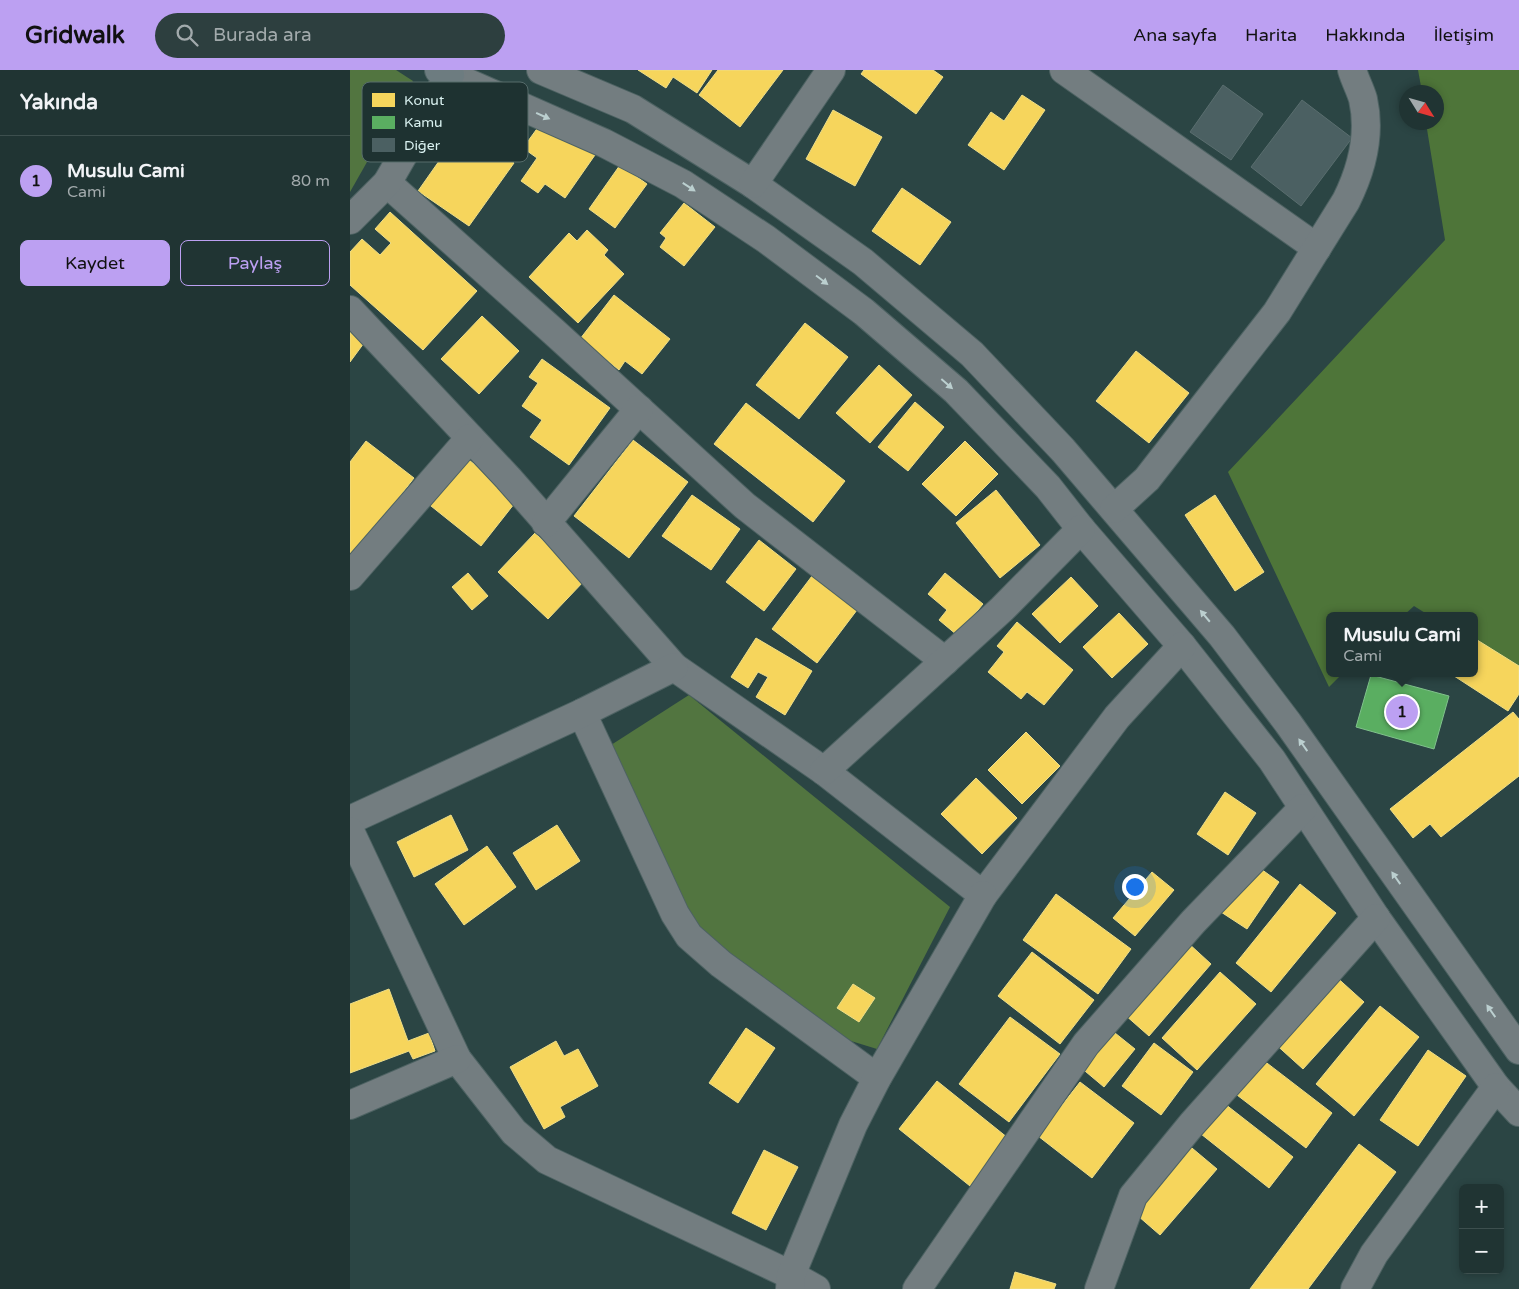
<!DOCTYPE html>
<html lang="tr">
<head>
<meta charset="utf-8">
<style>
	:root { --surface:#203433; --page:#2d3f3f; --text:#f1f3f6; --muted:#a2aaac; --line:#3d4f4e; --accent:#bca0f2 }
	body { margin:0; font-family:"Varela Round",sans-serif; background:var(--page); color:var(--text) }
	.controls { position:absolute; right:15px; bottom:15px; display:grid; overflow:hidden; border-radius:8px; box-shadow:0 2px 8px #0003 }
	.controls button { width:45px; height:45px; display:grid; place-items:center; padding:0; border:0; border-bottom:1px solid var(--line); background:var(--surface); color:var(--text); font:25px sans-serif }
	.compass { position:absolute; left:1049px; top:15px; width:45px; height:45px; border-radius:50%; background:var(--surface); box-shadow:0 2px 8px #0003; rotate:127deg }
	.you { position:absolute; left:784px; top:816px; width:18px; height:18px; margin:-12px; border:4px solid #fff; border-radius:50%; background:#1a73e8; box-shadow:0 0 0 8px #1a73e833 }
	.badge { display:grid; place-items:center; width:32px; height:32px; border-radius:50%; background:var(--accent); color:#111; font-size:16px; font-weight:700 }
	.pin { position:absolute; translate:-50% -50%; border:2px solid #fff; box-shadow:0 1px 5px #0006 }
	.popup { position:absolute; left:976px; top:542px; width:152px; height:65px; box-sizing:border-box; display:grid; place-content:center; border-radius:8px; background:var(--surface); filter:drop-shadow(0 1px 4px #0005); font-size:16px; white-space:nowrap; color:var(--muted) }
	.popup b { font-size:19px; color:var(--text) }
	.popup::after { content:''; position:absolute; left:50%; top:100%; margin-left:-10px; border:10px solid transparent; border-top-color:var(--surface) }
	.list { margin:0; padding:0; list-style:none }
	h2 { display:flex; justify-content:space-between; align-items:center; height:65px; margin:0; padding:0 20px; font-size:21px }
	h2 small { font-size:16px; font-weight:400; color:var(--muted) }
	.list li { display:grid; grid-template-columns:32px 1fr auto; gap:15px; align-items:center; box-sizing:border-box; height:90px; padding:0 20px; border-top:1px solid var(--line) }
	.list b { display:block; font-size:19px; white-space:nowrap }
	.list p { margin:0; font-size:16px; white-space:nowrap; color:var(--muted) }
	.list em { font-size:16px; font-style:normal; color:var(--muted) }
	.actions { display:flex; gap:10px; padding:15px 20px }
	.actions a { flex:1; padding:11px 0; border:1px solid var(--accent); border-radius:8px; text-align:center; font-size:18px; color:var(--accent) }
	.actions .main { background:var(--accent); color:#111 }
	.icon { flex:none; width:28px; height:28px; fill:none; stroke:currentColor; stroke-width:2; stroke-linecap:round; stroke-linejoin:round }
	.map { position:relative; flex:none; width:1169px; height:1219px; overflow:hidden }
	header { display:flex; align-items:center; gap:30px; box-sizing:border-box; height:70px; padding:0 25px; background:var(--accent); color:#111 }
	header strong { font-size:24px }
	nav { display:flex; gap:28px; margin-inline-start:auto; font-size:18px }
	.search { width:350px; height:45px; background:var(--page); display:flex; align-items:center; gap:12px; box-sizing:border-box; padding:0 18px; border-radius:28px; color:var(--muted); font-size:19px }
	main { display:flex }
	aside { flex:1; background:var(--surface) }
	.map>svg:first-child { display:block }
	.green { fill:#527540 }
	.forest { fill:#4e7539 }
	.homes { fill:#f6d55c; stroke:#eede89 }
	.public { fill:#5aae61; stroke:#80c28c }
	.building { fill:#4b6062; stroke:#5a6e6f }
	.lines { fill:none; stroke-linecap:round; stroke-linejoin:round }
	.minor-casing { stroke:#4d6262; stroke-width:30 }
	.major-casing { stroke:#4d6262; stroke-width:30 }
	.minor { stroke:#737d80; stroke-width:28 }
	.major { stroke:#6d7c80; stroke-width:28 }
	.oneway { fill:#bbcfcf }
	.key { fill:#1e3231; stroke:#566c6b; stroke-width:1 }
	.key-label { font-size:14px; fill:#daf2f1 }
</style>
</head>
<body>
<header>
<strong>Gridwalk</strong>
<div class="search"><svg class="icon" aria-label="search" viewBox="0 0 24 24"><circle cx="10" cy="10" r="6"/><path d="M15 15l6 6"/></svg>Burada ara</div>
<nav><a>Ana sayfa</a><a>Harita</a><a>Hakkında</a><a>İletişim</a></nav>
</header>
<main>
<aside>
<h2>Yakında<small></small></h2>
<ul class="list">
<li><span class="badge">1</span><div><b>Musulu Cami</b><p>Cami</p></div><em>80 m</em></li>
</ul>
<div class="actions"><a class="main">Kaydet</a><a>Paylaş</a></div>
</aside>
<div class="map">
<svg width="1169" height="1219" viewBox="0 0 1169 1219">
	<rect width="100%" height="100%" fill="#2b4544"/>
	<!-- green -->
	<g class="green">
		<polygon points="0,0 46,0 63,11 0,122"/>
		<polygon points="339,625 600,837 527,979 501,971 345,858 261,675"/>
	</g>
	<!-- forest -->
	<polygon class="forest" points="1068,0 1169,0 1169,603 1125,574 1124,546 1080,546 1064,536 1053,546 980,546 980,603 993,603 979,617 878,402 1095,170 1076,53 1086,52 1086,22 1072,22"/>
	<!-- homes -->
	<g class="homes">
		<polygon points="288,0 362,0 347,23 323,7 316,18"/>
		<polygon points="368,0 433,0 390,57 349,25"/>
		<polygon points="514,0 583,0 593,7 566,44 511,4"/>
		<polygon points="672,25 695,40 654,100 618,75 641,42 654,51"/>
		<polygon points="483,40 532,67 505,116 456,89"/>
		<polygon points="194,49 245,85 215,128 195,114 188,123 171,111 187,88 173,78"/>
		<polygon points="113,57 164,93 119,156 68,121"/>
		<polygon points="270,95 297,114 265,158 239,139"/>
		<polygon points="552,118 601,152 570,195 522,161"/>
		<polygon points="334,133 365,157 334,196 310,177 316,168 310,163"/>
		<polygon points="40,142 127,221 73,280 0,215 0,182 12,169 30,185 41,173 25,159"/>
		<polygon points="237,160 258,180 254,185 274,204 228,253 179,207 219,163 227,171"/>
		<polygon points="264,225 320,269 292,304 275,291 269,300 230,269"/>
		<polygon points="132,246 169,281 129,324 91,289"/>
		<polygon points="455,253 498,287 449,349 406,315"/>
		<polygon points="0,262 14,273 0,292"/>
		<polygon points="786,281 839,323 799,373 746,331"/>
		<polygon points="192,289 260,338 219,395 180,367 192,350 172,336 188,313 179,307"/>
		<polygon points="529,295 562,325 520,373 486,343"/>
		<polygon points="565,332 594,357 558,401 528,377"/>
		<polygon points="396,333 495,411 463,452 364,374"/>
		<polygon points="283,370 338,412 279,488 224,446"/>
		<polygon points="16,371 64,408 31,451 0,503 0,392"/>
		<polygon points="615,371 648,404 606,446 572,414"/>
		<polygon points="114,386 168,429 131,476 76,432"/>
		<polygon points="646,420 690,475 650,508 606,453"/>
		<polygon points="342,425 390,459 361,500 312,466"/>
		<polygon points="865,425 914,502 885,521 835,445"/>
		<polygon points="185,463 235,510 198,549 148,502"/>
		<polygon points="409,470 446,499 414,541 376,512"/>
		<polygon points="118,503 138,526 122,540 102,517"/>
		<polygon points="595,503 633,534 607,565 589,550 597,540 578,524"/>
		<polygon points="462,506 507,540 467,593 422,559"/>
		<polygon points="721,507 748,536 710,573 682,544"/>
		<polygon points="769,543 798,574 762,608 733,577"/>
		<polygon points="667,552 723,600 694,635 677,622 671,629 638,602 654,582 647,576"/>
		<polygon points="406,568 462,601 435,645 406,627 418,607 408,602 398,618 381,607"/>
		<polygon points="1124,568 1169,596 1169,624 1158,641 1101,604 1124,603"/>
		<polygon points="1163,642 1169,649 1169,706 1091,767 1080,754 1063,768 1040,739"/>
		<polygon points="676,662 710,696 672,734 638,700"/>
		<polygon points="626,708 667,748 632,784 591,744"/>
		<polygon points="875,722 906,743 878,785 847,764"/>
		<polygon points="101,745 118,780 64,807 47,772"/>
		<polygon points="207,755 230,791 186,820 163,783"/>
		<polygon points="137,776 166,817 114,855 85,814"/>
		<polygon points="904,794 929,812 897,859 871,842"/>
		<polygon points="802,802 824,820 785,866 763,848"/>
		<polygon points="950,814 986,843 921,922 886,893"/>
		<polygon points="706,824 781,879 748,924 673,870"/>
		<polygon points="837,872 861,894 799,966 774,944"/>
		<polygon points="682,882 744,930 710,974 648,926"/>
		<polygon points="870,902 906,934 847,1000 812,968"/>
		<polygon points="983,904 1014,932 953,999 922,971"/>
		<polygon points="503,914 525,928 509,952 487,938"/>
		<polygon points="39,919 58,971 79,963 85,981 63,989 59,981 0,1003 0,934"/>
		<polygon points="1030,936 1069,967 1004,1046 966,1014"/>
		<polygon points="660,947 710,984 659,1052 609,1014"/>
		<polygon points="396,958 425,978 388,1033 359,1013"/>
		<polygon points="760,959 785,979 754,1017 729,996"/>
		<polygon points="206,971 214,986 228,979 248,1016 210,1037 215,1047 194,1059 160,997"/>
		<polygon points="804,973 843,1002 811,1045 772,1016"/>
		<polygon points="1078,980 1116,1006 1068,1076 1030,1050"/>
		<polygon points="913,990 982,1043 956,1078 887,1025"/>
		<polygon points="587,1011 658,1068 620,1116 549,1059"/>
		<polygon points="730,1012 784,1053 742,1108 688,1066"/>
		<polygon points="875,1034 943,1087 919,1118 851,1064"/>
		<polygon points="836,1073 867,1099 810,1165 780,1139"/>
		<polygon points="1009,1074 1046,1102 958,1219 900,1219"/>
		<polygon points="414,1080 448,1097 416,1160 382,1143"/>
		<polygon points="665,1202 706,1214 704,1219 660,1219"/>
	</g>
	<!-- public -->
	<polygon class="public" points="1021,605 1099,626 1084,679 1006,657"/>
	<!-- building -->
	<g class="building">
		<polygon points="873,15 913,44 881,90 840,62"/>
		<polygon points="952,30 1002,68 951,136 901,97"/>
	</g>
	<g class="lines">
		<defs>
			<g id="minor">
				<polyline points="191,0 283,39 403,114 513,192 622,284 713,380 872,566 938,653 1169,980"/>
				<polyline points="714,0 967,178"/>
				<polyline points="100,5 254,73 333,114 416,169 514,242 606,321 698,417 731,459 832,576 922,690 1026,848 1146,1017 1169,1042"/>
				<polyline points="37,113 204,262 395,436 595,591"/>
				<polyline points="403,114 481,0"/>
				<polyline points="0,150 37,113 102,0"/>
				<polyline points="0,240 158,408 324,597 474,701 633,825 767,647 832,576"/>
				<path d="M764 439 797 409 927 242 996 131C1012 99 1021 65 1013 29 1010 19 1005 10 1002 0"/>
				<polyline points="196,453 289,339"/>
				<polyline points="0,506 120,368"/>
				<polyline points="232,643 325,844 339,866 371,894 527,1008"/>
				<polyline points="474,701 652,539 731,459"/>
				<polyline points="0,750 232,643 324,597"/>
				<polyline points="0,761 107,989 164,1062 197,1090 441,1205 466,1219"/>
				<polyline points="0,1035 107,989"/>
				<polyline points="440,1219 441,1205 503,1055 527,1008 633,825"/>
				<polyline points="567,1219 736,974 843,852 953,738"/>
				<polyline points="749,1219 783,1126 842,1054 1026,848"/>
				<polyline points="1005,1219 1024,1184 1146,1017"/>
			</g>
			<polyline id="major" points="89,0 100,5"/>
		</defs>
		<!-- minor casing -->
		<use href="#minor" class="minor-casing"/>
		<!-- major casing -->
		<use href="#major" class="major-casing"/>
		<!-- minor -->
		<use href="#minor" class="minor"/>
		<!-- major -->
		<use href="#major" class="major"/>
	</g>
	<!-- one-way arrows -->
	<defs><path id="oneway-solid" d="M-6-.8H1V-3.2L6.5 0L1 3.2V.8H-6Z" transform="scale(1.25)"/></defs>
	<g class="oneway">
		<use href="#oneway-solid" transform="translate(193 46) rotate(24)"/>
		<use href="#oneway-solid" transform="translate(339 117) rotate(33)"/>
		<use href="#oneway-solid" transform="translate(472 210) rotate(37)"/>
		<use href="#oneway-solid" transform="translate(597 314) rotate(41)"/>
		<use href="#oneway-solid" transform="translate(855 546) rotate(-130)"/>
		<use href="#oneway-solid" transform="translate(953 675) rotate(-125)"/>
		<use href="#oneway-solid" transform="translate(1046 808) rotate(-125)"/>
		<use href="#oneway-solid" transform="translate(1141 941) rotate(-125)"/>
	</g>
	<!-- legend -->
	<rect x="12" y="12" width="166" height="80" rx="8" class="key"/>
	<rect x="22" y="23" width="23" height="14" fill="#f6d55c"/>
	<rect x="22" y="46" width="23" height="13" fill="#5aae61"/>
	<rect x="22" y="68" width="23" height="14" fill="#4b6062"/>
	<g class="key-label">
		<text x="54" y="35">Konut</text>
		<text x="54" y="57">Kamu</text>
		<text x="54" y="80">Diğer</text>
	</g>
</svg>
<div class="controls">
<button>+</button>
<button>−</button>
</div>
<svg class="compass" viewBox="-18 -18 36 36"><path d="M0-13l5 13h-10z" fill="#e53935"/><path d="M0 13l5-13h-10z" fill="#a2aaac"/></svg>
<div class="you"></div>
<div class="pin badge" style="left:1052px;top:642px">1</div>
<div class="popup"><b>Musulu Cami</b>Cami</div>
</div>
</main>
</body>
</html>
